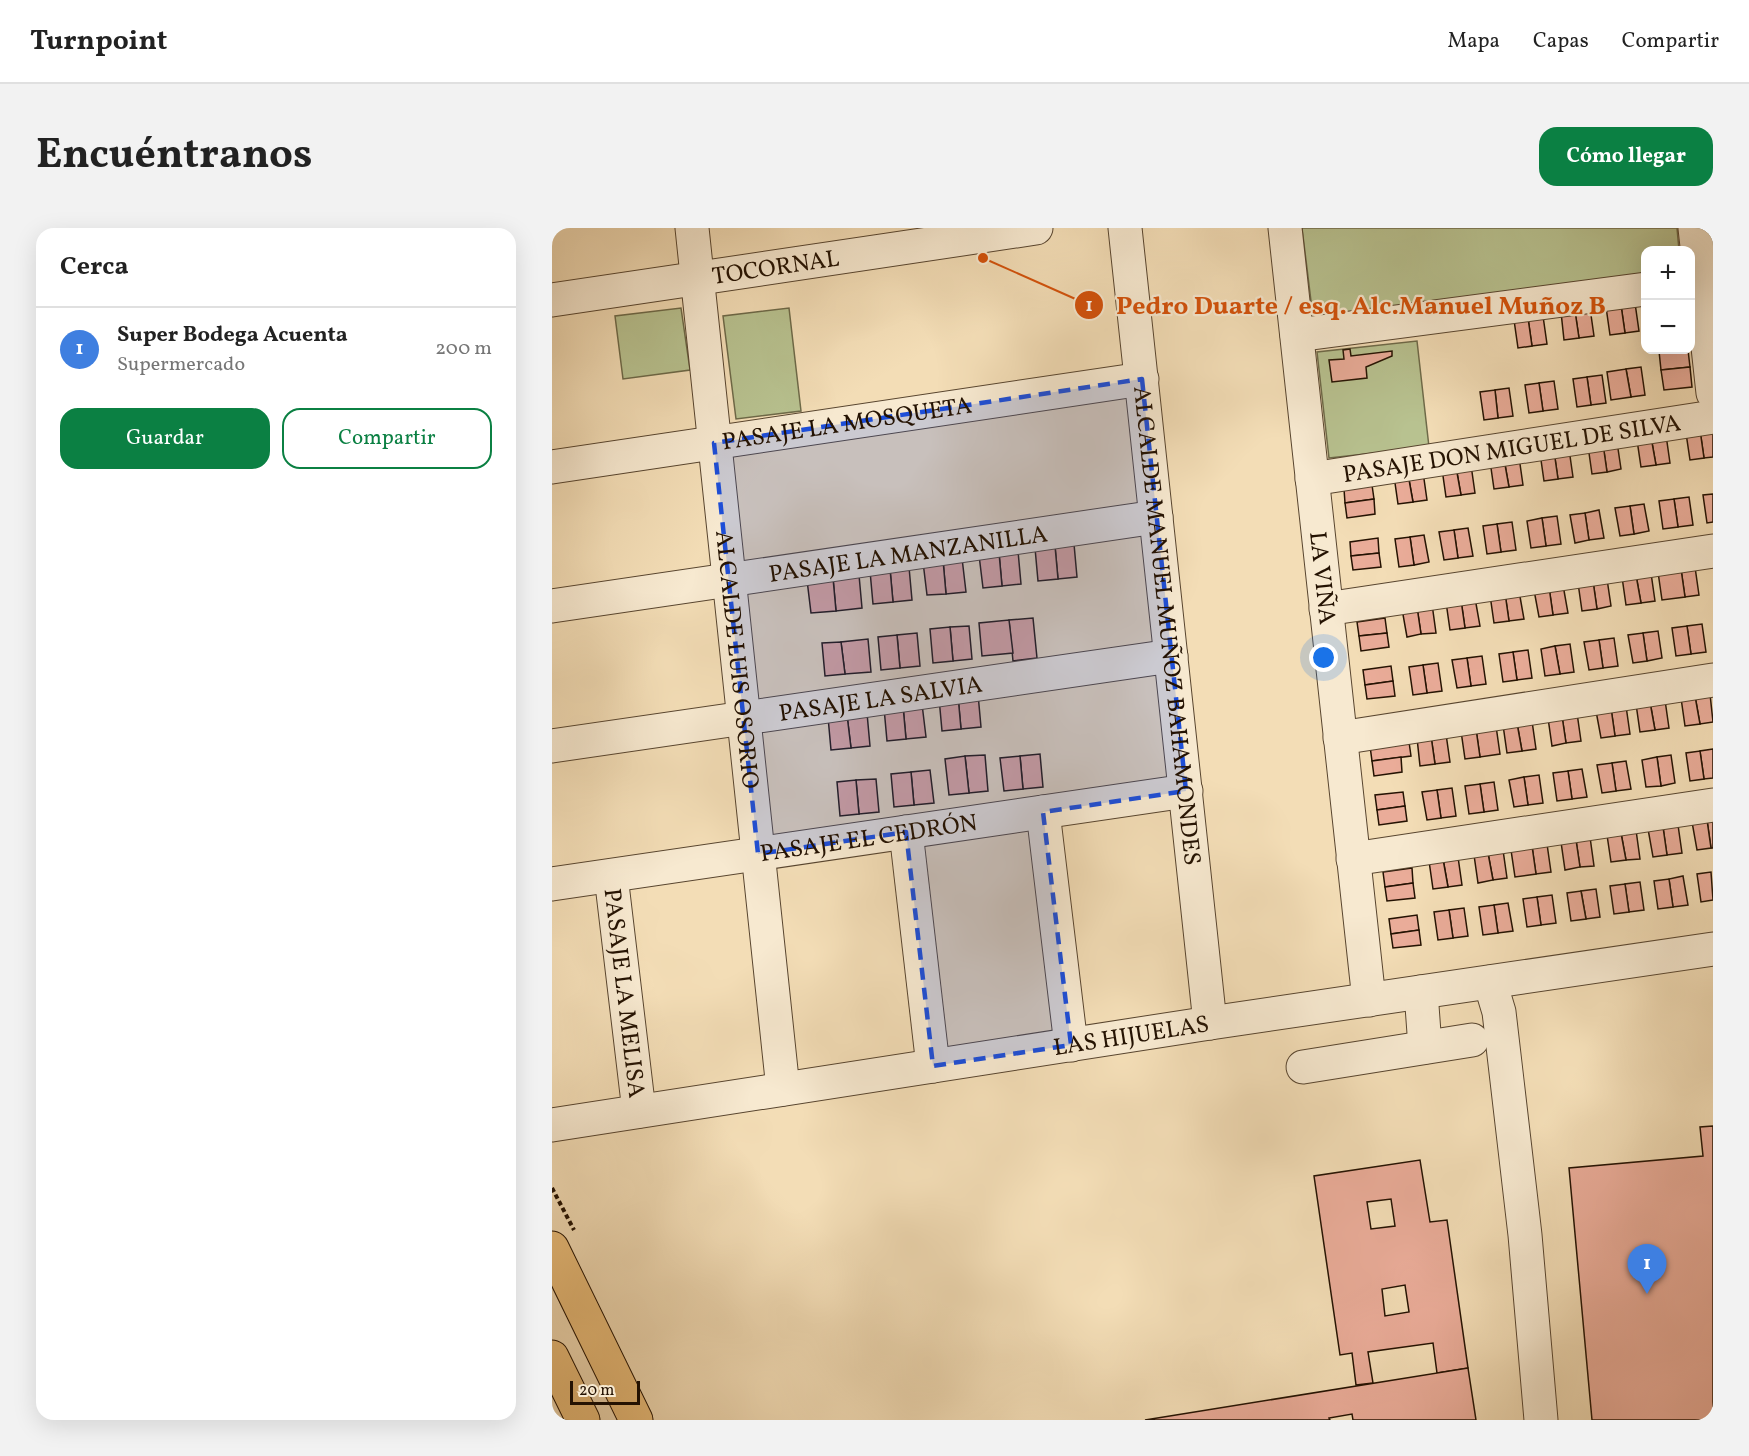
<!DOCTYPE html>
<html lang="es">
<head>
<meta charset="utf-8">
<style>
	:root { --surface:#fff; --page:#f2f2f2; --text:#222; --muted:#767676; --line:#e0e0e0; --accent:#0b8043 }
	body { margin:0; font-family:Vollkorn,serif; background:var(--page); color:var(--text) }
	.controls { position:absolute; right:18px; top:18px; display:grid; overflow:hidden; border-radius:12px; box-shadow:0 6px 24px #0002 }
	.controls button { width:54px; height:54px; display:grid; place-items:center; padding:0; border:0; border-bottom:2px solid var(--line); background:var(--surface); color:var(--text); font:30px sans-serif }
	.scale { position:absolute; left:18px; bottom:15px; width:70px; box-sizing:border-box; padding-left:6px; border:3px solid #241202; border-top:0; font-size:16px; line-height:21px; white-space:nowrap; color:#241202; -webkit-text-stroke:4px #f7e9d0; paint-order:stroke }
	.you { position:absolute; left:772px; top:430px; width:21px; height:21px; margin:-15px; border:4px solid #fff; border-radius:50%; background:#1a73e8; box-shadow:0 0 0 9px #1a73e833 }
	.badge { display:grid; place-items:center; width:39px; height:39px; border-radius:50%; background:var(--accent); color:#fff; font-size:20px; font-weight:700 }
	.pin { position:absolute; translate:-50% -50px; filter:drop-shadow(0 2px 3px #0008) }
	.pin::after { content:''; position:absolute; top:32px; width:21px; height:18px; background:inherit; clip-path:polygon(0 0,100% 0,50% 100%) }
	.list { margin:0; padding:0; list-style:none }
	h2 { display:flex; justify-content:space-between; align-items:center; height:78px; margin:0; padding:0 24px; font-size:26px }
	h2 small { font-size:20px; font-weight:400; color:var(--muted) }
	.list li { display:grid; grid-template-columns:39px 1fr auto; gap:18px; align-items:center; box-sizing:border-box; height:84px; padding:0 24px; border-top:2px solid var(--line) }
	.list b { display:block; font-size:22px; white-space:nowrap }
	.list p { margin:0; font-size:20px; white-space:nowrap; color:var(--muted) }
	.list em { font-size:20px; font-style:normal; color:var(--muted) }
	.actions { display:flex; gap:12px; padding:18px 24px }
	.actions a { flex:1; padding:14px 0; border:2px solid var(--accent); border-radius:18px; text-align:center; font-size:21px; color:var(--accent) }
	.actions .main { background:var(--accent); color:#fff }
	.map { position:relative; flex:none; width:1161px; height:1192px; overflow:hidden; border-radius:18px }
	header { display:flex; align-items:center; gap:36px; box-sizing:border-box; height:84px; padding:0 30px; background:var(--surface); border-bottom:2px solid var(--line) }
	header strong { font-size:28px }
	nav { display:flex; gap:33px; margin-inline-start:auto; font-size:21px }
	.intro { display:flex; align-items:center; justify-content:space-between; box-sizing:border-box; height:144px; padding:0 36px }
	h1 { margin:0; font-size:42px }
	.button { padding:15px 27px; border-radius:18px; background:var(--accent); color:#fff; font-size:21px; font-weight:700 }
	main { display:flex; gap:36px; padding:0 36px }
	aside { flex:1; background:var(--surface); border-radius:18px; box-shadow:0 6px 24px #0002 }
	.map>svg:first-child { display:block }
	.green { fill:#b8c290; stroke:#6e6a49; stroke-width:1.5 }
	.building { fill:#eaac99; stroke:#241202; stroke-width:1.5; fill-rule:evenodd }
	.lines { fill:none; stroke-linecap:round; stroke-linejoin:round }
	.minor-casing { stroke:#58452f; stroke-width:35 }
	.major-casing { stroke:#241202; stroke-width:35 }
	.highway-casing { stroke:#241202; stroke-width:35 }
	.path { stroke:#241202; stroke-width:4; stroke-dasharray:4.5 3; stroke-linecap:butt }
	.minor { stroke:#f7e9d0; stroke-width:33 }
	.major { stroke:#eabe7b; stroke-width:33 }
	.highway { stroke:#eabe7b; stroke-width:33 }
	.marked { fill:#1d4ed8; fill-opacity:0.2; stroke:#1d4ed8; stroke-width:4.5; stroke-dasharray:12 8; stroke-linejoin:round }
	.labels { text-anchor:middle; stroke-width:4.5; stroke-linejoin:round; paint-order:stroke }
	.street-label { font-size:24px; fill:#241202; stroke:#f7e9d0 }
	.leader { fill:none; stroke:#d4520b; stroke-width:2 }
	.callout-dot { fill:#d4520b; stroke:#f7e9d0; stroke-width:2 }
	.mark-label { font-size:18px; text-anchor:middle; font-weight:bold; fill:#fff }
	.callout-label { font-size:26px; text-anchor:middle; font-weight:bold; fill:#d4520b; stroke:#f7e9d0; stroke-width:4.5; stroke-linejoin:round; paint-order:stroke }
</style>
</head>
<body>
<header>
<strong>Turnpoint</strong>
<nav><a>Mapa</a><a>Capas</a><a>Compartir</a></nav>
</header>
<div class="intro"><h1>Encuéntranos</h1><a class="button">Cómo llegar</a></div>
<main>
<aside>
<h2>Cerca<small></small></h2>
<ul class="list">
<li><span class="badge" style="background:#3f7fe0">1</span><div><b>Super Bodega Acuenta</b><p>Supermercado</p></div><em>200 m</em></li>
</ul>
<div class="actions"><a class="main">Guardar</a><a>Compartir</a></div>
</aside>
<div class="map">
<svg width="1161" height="1192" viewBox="0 0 1161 1192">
	<rect width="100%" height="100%" fill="#f3ddb6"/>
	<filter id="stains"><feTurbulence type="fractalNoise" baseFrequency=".00333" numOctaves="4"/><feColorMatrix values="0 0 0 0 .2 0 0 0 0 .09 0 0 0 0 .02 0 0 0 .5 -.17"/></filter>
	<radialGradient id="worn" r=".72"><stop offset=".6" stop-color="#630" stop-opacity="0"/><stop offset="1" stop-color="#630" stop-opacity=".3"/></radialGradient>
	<!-- green -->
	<g class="green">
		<polygon points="750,0 1125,0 1127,22 1094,22 1093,49 770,88 760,81"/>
		<polygon points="129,80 138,142 71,151 63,88"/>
		<polygon points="237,80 249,183 184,191 171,88"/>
		<polygon points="865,113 877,219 777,230 765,124"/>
	</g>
	<!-- building -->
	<g class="building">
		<polygon points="1083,75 1087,103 1073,105 1069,77"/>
		<polygon points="1069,77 1073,105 1058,107 1054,79"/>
		<polygon points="1038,80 1042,108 1027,110 1023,83"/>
		<polygon points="1023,83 1027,110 1012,112 1009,84"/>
		<polygon points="991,88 995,116 980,118 976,90"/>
		<polygon points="976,90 980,118 966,120 962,92"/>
		<polygon points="798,121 799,128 840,123 840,128 814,139 815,150 780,154 777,132 792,131 791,122"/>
		<polygon points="1136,122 1138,139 1109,142 1107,123"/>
		<polygon points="1089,139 1093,167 1079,169 1074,141"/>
		<polygon points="1138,139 1140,159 1112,162 1109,142"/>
		<polygon points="1074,141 1079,169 1059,172 1055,144"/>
		<polygon points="1050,147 1054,175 1039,177 1035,149"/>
		<polygon points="1035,149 1039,177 1025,179 1021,151"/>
		<polygon points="1002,153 1006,181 991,183 987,155"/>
		<polygon points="987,155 991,183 977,185 973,157"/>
		<polygon points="957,160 961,188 946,190 943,162"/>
		<polygon points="943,162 946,190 932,192 928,164"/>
		<polygon points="1161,201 1161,229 1152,230 1148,202"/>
		<polygon points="1148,202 1152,230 1138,232 1134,205"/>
		<polygon points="1114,207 1118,235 1104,237 1099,209"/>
		<polygon points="1099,209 1104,237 1089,239 1085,212"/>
		<polygon points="1065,214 1069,241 1055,244 1051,216"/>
		<polygon points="1051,216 1055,244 1040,246 1036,218"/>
		<polygon points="1017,221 1021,249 1006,251 1002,223"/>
		<polygon points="1002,223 1006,251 992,253 988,225"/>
		<polygon points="967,229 971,257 957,259 952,231"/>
		<polygon points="952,231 957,259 942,261 938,233"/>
		<polygon points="919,237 923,265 909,267 904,239"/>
		<polygon points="904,239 909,267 894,269 890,241"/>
		<polygon points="871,244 875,272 861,274 856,246"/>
		<polygon points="856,246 861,274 846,276 842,248"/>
		<polygon points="820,257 822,271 793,275 792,261"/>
		<polygon points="1161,266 1161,294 1155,295 1151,267"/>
		<polygon points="1137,269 1141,297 1126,299 1122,271"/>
		<polygon points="822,271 823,286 795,290 793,275"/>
		<polygon points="1122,271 1126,299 1111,301 1107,273"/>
		<polygon points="1092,276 1097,303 1082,306 1078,278"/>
		<polygon points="1078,278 1082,306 1068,308 1063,280"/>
		<polygon points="1047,282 1052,310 1037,312 1033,285"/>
		<polygon points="1033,285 1037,312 1023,315 1018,287"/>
		<polygon points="1005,288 1009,316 994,318 990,290"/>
		<polygon points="990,290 994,318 979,320 975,293"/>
		<polygon points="960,294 964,322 949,324 945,296"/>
		<polygon points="945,296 949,324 935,326 931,298"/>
		<polygon points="916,300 921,328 906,330 902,302"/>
		<polygon points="902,302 906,330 892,332 887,304"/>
		<polygon points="872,307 877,334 862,337 858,309"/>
		<polygon points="858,309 862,337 847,339 843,311"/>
		<polygon points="826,310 827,325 799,328 798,314"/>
		<polygon points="522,316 525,349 506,351 503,318"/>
		<polygon points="503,318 506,351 486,353 483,320"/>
		<polygon points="466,323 469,356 450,358 447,325"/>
		<polygon points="447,325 450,358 431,360 427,327"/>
		<polygon points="827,325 829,339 801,342 799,328"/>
		<polygon points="410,330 414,364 394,366 391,332"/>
		<polygon points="391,332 394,366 375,367 371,334"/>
		<polygon points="357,339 360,372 341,374 338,341"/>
		<polygon points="1143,339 1147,367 1133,369 1129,341"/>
		<polygon points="338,341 341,374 321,376 318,343"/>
		<polygon points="1129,341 1133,369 1110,372 1106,344"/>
		<polygon points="1099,345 1103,373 1089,375 1084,347"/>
		<polygon points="307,347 310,380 284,383 281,350"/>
		<polygon points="1084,347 1089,375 1074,377 1070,349"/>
		<polygon points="281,350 284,383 259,385 255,352"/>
		<polygon points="1055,351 1059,378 1045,381 1041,353"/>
		<polygon points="1041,353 1045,381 1030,383 1026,355"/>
		<polygon points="1011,357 1016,385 1001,387 997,359"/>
		<polygon points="997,359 1001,387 987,389 982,362"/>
		<polygon points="967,363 972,391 957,393 953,365"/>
		<polygon points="953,365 957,393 942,395 938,367"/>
		<polygon points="923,370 928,398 913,400 909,372"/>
		<polygon points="909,372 913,400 898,402 894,374"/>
		<polygon points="880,376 884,405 869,406 865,379"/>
		<polygon points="865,379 869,406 855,409 850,381"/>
		<polygon points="481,390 485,430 461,433 457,392"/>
		<polygon points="833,390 835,405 807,408 805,394"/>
		<polygon points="457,392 461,425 430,428 427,395"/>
		<polygon points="1150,396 1154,424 1139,426 1135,398"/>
		<polygon points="417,398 420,431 401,433 398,399"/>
		<polygon points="1135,398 1139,426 1124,428 1120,400"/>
		<polygon points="398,399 401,433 381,435 378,401"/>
		<polygon points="1106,403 1110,430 1095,433 1091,405"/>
		<polygon points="365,405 368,438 348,440 345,407"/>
		<polygon points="835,405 837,419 809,423 807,408"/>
		<polygon points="1091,405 1095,433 1081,435 1076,407"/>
		<polygon points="345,407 348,440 329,442 326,409"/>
		<polygon points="1062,410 1066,438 1051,440 1047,412"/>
		<polygon points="316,411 319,444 293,446 289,414"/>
		<polygon points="1047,412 1051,440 1037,442 1032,414"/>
		<polygon points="289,414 293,446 273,448 270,415"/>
		<polygon points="1018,416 1022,444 1008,446 1003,418"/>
		<polygon points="1003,418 1008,446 993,448 989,421"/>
		<polygon points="976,422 980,450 965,452 961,424"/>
		<polygon points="961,424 965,452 951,454 947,426"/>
		<polygon points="930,428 934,456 919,458 915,430"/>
		<polygon points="915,430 919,458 905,460 900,432"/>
		<polygon points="886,435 890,463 875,465 871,437"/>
		<polygon points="871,437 875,465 861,467 857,439"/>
		<polygon points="839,438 841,453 813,457 811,442"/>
		<polygon points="841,453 843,468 815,471 813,457"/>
		<polygon points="426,466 429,499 409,501 406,468"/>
		<polygon points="1158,466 1161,494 1148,496 1143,468"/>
		<polygon points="406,468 409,501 390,503 387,470"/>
		<polygon points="1143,468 1148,496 1133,498 1129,470"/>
		<polygon points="1113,472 1117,500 1103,502 1098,474"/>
		<polygon points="1098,474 1103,502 1088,504 1084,476"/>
		<polygon points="370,476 374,509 354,511 351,478"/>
		<polygon points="351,478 354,511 335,513 332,480"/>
		<polygon points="1074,478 1078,506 1063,508 1059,480"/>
		<polygon points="1059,480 1063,508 1049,510 1044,483"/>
		<polygon points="315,485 318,518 299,520 295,487"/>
		<polygon points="1025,485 1029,513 1014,515 1010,488"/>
		<polygon points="295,487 299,520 279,522 276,489"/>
		<polygon points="1010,488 1014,515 1000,518 996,490"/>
		<polygon points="980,493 984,521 970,523 965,495"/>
		<polygon points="965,495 970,523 955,525 951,497"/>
		<polygon points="944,498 948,526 928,529 924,501"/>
		<polygon points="924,501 928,529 913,531 909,503"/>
		<polygon points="894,506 898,534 883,536 879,508"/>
		<polygon points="879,508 883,536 868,538 865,510"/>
		<polygon points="857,514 859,528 820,533 818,518"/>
		<polygon points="1161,521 1161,550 1152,551 1148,523"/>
		<polygon points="1148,523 1152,551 1138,553 1134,525"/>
		<polygon points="488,526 491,559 471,561 468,528"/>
		<polygon points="433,527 436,563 417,565 413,528"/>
		<polygon points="1119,527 1123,555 1109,558 1105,529"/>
		<polygon points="413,528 417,565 397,567 393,531"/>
		<polygon points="468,528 471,561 452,563 448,530"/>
		<polygon points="849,529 850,544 822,548 820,533"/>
		<polygon points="1105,529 1109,558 1094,559 1090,532"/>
		<polygon points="1074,533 1079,561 1064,563 1060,535"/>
		<polygon points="1060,535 1064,563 1050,565 1045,537"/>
		<polygon points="1030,541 1035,569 1020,571 1016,543"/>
		<polygon points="378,542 382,575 362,577 359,544"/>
		<polygon points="1016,543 1020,571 1005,573 1001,545"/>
		<polygon points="359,544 362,577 342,579 339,546"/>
		<polygon points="987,547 991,575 976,577 972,549"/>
		<polygon points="972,549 976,577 962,579 957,552"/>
		<polygon points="324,551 327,584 307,586 304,552"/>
		<polygon points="304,552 307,586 288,588 285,554"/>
		<polygon points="942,554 946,582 932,584 928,556"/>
		<polygon points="928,556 932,584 917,586 913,558"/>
		<polygon points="900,560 904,588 889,590 885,562"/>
		<polygon points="885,562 889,590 875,592 870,564"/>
		<polygon points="851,564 853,578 825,582 823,567"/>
		<polygon points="853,578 855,593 827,597 825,582"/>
		<polygon points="1161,591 1161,620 1159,620 1155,592"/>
		<polygon points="1155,592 1159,620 1145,622 1140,594"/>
		<polygon points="1126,597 1130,625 1115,627 1111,599"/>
		<polygon points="1111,599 1115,627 1101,629 1096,601"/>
		<polygon points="1084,602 1088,631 1074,632 1069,605"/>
		<polygon points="1069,605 1074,632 1059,634 1055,607"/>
		<polygon points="1038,609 1042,638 1028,639 1024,612"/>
		<polygon points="1024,612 1028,639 1013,642 1009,614"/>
		<polygon points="995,616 999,644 984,646 980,618"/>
		<polygon points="980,618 984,646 963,649 959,622"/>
		<polygon points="951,622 955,650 941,652 936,625"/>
		<polygon points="936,625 941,652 926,655 922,627"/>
		<polygon points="906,629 910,657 896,659 891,631"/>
		<polygon points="891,631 896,659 881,661 877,633"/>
		<polygon points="860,640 861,655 833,659 831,644"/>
		<polygon points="1159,644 1161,672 1149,674 1145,646"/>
		<polygon points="1131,648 1136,677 1121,679 1117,651"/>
		<polygon points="1117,651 1121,679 1106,681 1102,653"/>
		<polygon points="1088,654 1092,682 1077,684 1073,656"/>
		<polygon points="861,655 863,670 835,673 833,659"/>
		<polygon points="1073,656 1077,684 1062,686 1058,658"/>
		<polygon points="1044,661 1048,689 1034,691 1029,663"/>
		<polygon points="1029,663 1034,691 1019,693 1015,665"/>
		<polygon points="1000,667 1004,695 989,697 985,669"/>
		<polygon points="985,669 989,697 975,699 971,671"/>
		<polygon points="956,675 961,703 946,705 942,677"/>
		<polygon points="942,677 946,705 931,707 927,679"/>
		<polygon points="912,680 916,708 901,710 897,682"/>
		<polygon points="897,682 901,710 886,712 882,684"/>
		<polygon points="865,687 867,702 839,706 837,691"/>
		<polygon points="867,702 869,717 841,720 839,706"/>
		<polygon points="1161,898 1161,1192 1040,1192 1017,940 1151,928 1148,899"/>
		<path d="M868 932 878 994 895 992 916 1140 885 1145 881 1115 816 1124 821 1155 804 1157 800 1125 788 1127 762 948ZM839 971 843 998 819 1001 815 974ZM853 1057 857 1084 833 1088 830 1061Z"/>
		<polygon points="916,1140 924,1192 801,1192 800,1186 777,1190 778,1192 593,1192"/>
	</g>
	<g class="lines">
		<defs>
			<g id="minor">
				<path id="s1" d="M140 0 231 861"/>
				<path id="s2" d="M573 0 658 795"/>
				<path id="s3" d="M733 0 817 772"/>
				<polyline points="1143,0 1161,165"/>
				<path id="s4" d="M0 72 484 0"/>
				<polyline points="745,107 1094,61"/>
				<path id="s5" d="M0 239 590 151"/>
				<path id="s6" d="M760 251 1161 189"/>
				<path id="s7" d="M0 378 604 289"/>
				<polyline points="774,381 1161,323"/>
				<polyline points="788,510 1161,452"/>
				<path id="s8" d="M0 518 619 428"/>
				<polyline points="491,584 519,817"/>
				<polyline points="354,604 381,838"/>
				<polyline points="801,631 1161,577"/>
				<path id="s9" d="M59 648 87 883"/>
				<path id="s10" d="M0 656 634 563"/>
				<polyline points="938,754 947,784 973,1007 989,1192"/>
				<polyline points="869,764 873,819"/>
				<polyline points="751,839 920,812"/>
				<path id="s11" d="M0 897 658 795 1161 721"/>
			</g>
			<polyline id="major" points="0,1020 84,1192"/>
			<polyline id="highway" points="0,1129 31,1192"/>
		</defs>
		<!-- minor casing -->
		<use href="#minor" class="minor-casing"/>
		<!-- major casing -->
		<use href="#major" class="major-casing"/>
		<!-- highway casing -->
		<use href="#highway" class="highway-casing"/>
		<!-- path -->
		<polyline class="path" points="0,960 22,1002"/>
		<!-- minor -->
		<use href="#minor" class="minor"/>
		<!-- major -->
		<use href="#major" class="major"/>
		<!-- highway -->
		<use href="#highway" class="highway"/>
	</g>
	<!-- marked area -->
	<path class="marked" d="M590 151 634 563 491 584 519 817 381 838 354 604 206 626 162 215Z"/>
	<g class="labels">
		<!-- street labels -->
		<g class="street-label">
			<text dy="8" stroke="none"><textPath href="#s4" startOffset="226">TOCORNAL</textPath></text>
			<text dy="8" stroke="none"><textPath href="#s5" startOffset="298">PASAJE LA MOSQUETA</textPath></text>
			<text dy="8" stroke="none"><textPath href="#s6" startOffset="202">PASAJE DON MIGUEL DE SILVA</textPath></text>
			<text dy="8" stroke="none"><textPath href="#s7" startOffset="360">PASAJE LA MANZANILLA</textPath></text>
			<text dy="8" stroke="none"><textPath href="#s3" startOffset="352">LA VIÑA</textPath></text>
			<text dy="8" stroke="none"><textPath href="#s2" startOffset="400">ALCALDE MANUEL MUÑOZ BAHAMONDES</textPath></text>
			<text dy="8" stroke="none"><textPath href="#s1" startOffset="434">ALCALDE LUIS OSORIO</textPath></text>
			<text dy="8" stroke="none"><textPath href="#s8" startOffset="332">PASAJE LA SALVIA</textPath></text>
			<text dy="8" stroke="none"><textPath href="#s10" startOffset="320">PASAJE EL CEDRÓN</textPath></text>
			<text dy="8" stroke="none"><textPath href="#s9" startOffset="118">PASAJE LA MELISA</textPath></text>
			<text dy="8" stroke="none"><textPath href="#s11" startOffset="586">LAS HIJUELAS</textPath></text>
		</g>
	</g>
	<!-- callouts -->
	<path class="leader" d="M431 30L537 77"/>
	<g class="callout-dot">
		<circle cx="431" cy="30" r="6"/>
		<circle cx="537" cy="77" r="15"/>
	</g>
	<g class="mark-label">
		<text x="537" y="83">1</text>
	</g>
	<g class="callout-label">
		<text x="809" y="86">Pedro Duarte / esq. Alc.Manuel Muñoz B</text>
	</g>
	<rect width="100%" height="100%" filter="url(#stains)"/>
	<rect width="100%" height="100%" fill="url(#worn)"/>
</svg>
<div class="controls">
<button>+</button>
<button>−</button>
</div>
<div class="scale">20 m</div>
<div class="you"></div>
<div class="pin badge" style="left:1095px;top:1066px;background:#3f7fe0">1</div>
</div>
</main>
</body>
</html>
